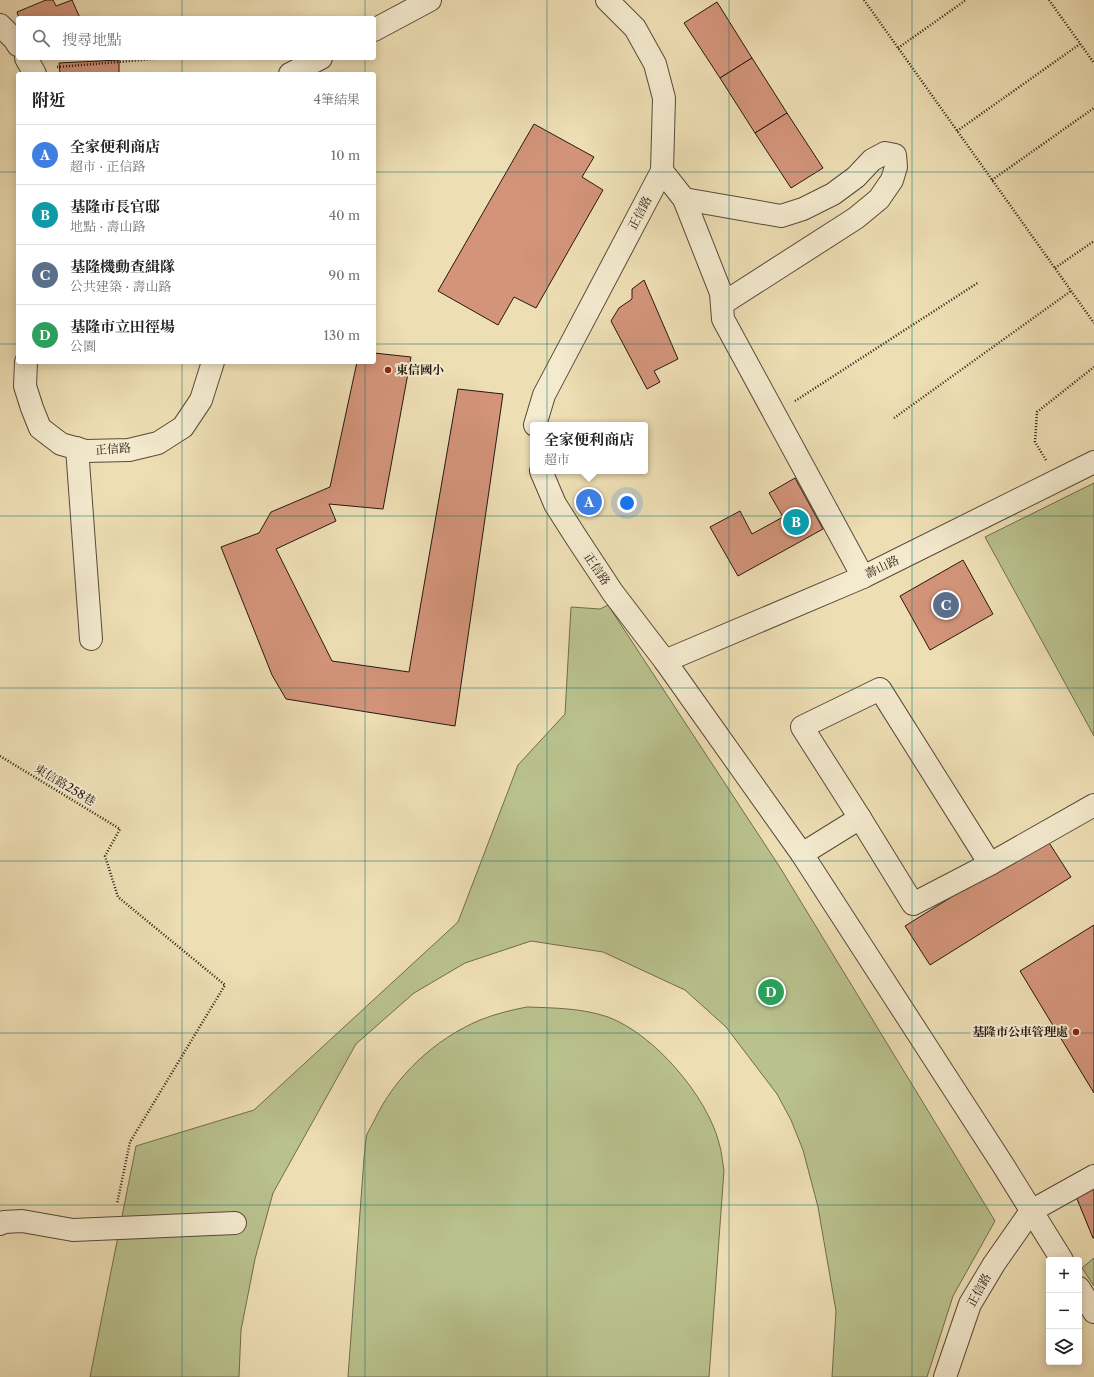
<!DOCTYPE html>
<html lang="zh-TW">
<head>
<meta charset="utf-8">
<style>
	:root { --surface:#fff; --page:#f6f6f6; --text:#202124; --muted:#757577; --line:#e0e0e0; --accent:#7c3aed }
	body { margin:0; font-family:"Libre Caslon Text","Noto Serif TC",serif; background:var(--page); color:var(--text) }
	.controls { position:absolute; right:12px; bottom:12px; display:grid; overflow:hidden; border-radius:4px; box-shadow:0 2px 10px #0003 }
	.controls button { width:36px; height:36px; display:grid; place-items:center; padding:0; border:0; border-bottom:1px solid var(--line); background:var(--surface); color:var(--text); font:20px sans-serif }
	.you { position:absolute; left:627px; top:503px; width:14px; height:14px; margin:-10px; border:3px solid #fff; border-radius:50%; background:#1a73e8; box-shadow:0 0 0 6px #1a73e833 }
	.badge { display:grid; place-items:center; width:26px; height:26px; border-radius:50%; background:var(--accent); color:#fff; font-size:13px; font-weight:700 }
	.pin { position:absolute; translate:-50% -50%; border:2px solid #fff; box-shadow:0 1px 4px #0006 }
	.popup { position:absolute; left:530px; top:422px; width:118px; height:52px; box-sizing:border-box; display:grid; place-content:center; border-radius:4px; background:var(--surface); filter:drop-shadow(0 1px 3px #0005); font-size:13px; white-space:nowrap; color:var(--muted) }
	.popup b { font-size:15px; color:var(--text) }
	.popup::after { content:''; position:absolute; left:50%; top:100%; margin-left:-8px; border:8px solid transparent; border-top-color:var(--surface) }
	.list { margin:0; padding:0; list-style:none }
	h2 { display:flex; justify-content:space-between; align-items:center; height:52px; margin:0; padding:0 16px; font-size:17px }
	h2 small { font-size:13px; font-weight:400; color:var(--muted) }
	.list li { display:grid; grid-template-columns:26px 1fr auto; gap:12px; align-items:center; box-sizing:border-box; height:60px; padding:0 16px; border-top:1px solid var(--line) }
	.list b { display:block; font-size:15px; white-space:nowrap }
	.list p { margin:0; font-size:13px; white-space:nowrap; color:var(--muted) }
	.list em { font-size:13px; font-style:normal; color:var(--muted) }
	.icon { flex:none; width:22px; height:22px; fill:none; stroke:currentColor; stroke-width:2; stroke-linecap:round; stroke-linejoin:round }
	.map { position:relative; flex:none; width:1094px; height:1377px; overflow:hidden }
	.search { position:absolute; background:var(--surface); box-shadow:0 2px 10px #0003; left:16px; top:16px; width:360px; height:44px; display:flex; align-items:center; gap:10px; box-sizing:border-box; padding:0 14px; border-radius:4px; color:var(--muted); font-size:15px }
	.panel { position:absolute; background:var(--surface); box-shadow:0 2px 10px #0003; left:16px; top:72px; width:360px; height:292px; border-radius:4px }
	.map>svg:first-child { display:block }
	.green { fill:#b9c18d; stroke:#706c50 }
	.building { fill:#d3947a; stroke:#261812 }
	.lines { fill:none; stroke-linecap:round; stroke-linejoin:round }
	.minor-casing { stroke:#584a3a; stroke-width:24 }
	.path { stroke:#261812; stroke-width:2.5; stroke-dasharray:1 2; stroke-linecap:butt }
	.minor { stroke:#f4eace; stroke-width:22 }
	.grid { fill:none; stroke:#0f766e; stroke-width:1; stroke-opacity:0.55 }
	.poi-dot { fill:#8f2418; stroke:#f4eace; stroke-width:1.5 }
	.labels { text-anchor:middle; stroke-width:4; stroke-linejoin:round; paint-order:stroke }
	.street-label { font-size:12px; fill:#261812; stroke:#f4eace }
	.poi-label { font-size:12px; font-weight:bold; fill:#261812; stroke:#f4eace; text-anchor:start }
</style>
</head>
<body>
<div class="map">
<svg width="1094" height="1377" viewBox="0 0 1094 1377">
	<rect width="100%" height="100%" fill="#eedeb4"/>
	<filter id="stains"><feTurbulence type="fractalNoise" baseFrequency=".005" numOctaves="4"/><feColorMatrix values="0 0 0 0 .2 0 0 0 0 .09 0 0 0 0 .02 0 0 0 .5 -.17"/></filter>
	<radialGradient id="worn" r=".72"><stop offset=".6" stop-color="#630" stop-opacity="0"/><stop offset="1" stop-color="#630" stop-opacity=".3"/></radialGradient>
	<!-- green -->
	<g class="green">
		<polygon points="1094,483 1094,736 985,537"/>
		<polygon points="608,605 781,869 995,1221 953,1296 927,1377 832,1377 836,1311 818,1207 803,1150 791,1120 777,1094 726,1027 685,990 603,952 531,941 465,963 414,993 356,1044 273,1193 255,1259 241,1330 239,1377 90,1377 136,1146 254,1110 458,922 518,765 565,714 571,607 600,609"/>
		<path d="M527 1007C554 1008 582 1008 608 1017 654 1034 707 1096 719 1143 722 1152 722 1161 724 1170L709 1377H348L364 1158C365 1151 365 1142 367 1134 369 1130 372 1125 374 1121 395 1076 435 1039 480 1020 495 1014 511 1010 527 1007Z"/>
		<polygon points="1094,1258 1094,1286 1082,1268"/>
	</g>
	<!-- building -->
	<g class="building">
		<polygon points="46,0 53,0 56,6 72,0 80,18 19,18 17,12"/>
		<polygon points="717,2 752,58 720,78 684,23"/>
		<polygon points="752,58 787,113 755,133 720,78"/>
		<polygon points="119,60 119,74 60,74 59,63"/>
		<polygon points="787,113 823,168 791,188 755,133"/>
		<polygon points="534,124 594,157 582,177 603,190 536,308 514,297 498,325 438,291"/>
		<polygon points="644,280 678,359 654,371 660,382 647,389 611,321 619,308 632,299 632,289"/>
		<polygon points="374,353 411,357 383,509 329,504 336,521 276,549 332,661 409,672 458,389 503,394 455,726 286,699 272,675 221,547 259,533 271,512 330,487 357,362 374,362"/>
		<polygon points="795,478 823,529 738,576 710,527 740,511 752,534 783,517 769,493"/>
		<polygon points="963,560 993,614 930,650 900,596"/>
		<polygon points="1046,838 1071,877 930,965 905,926"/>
		<polygon points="1094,925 1094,1093 1020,971"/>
		<polygon points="1094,1186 1094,1238 1093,1238 1075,1194"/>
	</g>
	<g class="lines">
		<defs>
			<g id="minor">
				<polyline points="0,25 15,40 18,45"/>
				<polyline points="374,30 430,0"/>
				<polyline points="26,58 35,74"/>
				<polyline points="290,74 321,58"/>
				<polyline points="662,171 684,199 721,293 723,319 863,577"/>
				<polyline points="684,199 781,216 803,209 833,194 856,177 872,160 885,153 895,155 896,167 892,180 879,199 856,218 722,304"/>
				<polyline points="26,362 25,386 32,408 40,428 61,444 86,451 129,450 158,443 183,427 201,400 213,362"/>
				<polyline points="535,425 544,395 662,171 664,98 655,64 635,28 607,0"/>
				<polyline points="77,448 91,639"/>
				<polyline points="541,471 555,504 576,537 613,593 665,661 802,854 1003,1165 1062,1260"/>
				<polyline points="665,661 863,577 1094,462"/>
				<polyline points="860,818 802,727 880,689 990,864"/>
				<polyline points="802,854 860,818 913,904 990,864 1094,805"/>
				<polyline points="0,1224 4,1222 22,1221 73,1230 235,1223"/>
				<polyline points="1079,1288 1094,1312"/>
				<polyline points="945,1377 970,1304 994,1264 1031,1211 1094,1176"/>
			</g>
		</defs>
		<!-- minor casing -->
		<use href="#minor" class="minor-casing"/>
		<!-- path -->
		<g class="path">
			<polyline points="864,0 1094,323"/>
			<polyline points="1049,0 1094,63"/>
			<polyline points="898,48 966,0"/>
			<polyline points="57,67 166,58"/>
			<polyline points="957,131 1080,44"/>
			<polyline points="992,180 1094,108"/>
			<polyline points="1055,268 1094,241"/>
			<polyline points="795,401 979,282"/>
			<polyline points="894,418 1071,291"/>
			<polyline points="1046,460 1035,442 1037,412 1094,367"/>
			<polyline points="0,756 120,829 105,856 118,897 225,985 130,1142 117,1204"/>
		</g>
		<!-- minor -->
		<use href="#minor" class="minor"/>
	</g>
	<!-- grid -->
	<path class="grid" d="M182 0V18M365 0V18M547 0V1377M729 0V1377M912 0V1377M182 58V74M365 58V74M0 172H18M374 172H1094M0 344H18M374 344H1094M182 362V1377M365 362V1377M0 516H1094M0 688H1094M0 861H1094M0 1033H1094M0 1205H1094"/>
	<!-- markers -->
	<g class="poi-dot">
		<circle cx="388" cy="370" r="4"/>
		<circle cx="1076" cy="1032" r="4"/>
	</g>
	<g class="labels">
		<!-- street labels -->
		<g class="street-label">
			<text transform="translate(640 213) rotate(-62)" y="4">正信路</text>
			<text transform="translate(113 449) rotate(-4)" y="4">正信路</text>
			<text transform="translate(882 567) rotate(-26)" y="4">壽山路</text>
			<text transform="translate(597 569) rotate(56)" y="4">正信路</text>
			<text transform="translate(65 785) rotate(31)" y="4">東信路258巷</text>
			<text transform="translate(979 1290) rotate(-61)" y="4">正信路</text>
		</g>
		<!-- poi labels -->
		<g class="poi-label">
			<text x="396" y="374">東信國小</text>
			<text x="1068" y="1036" text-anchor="end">基隆市公車管理處</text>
		</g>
	</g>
	<rect width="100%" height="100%" filter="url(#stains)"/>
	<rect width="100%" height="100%" fill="url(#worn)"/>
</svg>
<div class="controls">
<button>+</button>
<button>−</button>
<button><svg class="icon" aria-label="layers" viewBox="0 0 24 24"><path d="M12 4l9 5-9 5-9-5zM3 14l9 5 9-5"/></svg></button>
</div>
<div class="you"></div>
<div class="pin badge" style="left:589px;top:502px;background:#3f7fe0">A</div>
<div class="popup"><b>全家便利商店</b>超市</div>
<div class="pin badge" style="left:796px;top:522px;background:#0f9aa8">B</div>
<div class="pin badge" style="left:946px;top:605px;background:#5c6f8a">C</div>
<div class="pin badge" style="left:771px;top:992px;background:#2e9e5b">D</div>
<div class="search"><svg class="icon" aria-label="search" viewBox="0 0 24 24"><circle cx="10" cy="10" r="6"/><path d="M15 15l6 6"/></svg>搜尋地點</div>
<section class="panel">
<h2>附近<small>4筆結果</small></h2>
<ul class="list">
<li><span class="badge" style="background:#3f7fe0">A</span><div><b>全家便利商店</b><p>超市 · 正信路</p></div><em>10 m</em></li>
<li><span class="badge" style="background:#0f9aa8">B</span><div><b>基隆市長官邸</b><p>地點 · 壽山路</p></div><em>40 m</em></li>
<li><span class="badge" style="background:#5c6f8a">C</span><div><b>基隆機動查緝隊</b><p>公共建築 · 壽山路</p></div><em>90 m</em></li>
<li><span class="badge" style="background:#2e9e5b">D</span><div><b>基隆市立田徑場</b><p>公園</p></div><em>130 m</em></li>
</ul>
</section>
</div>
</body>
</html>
